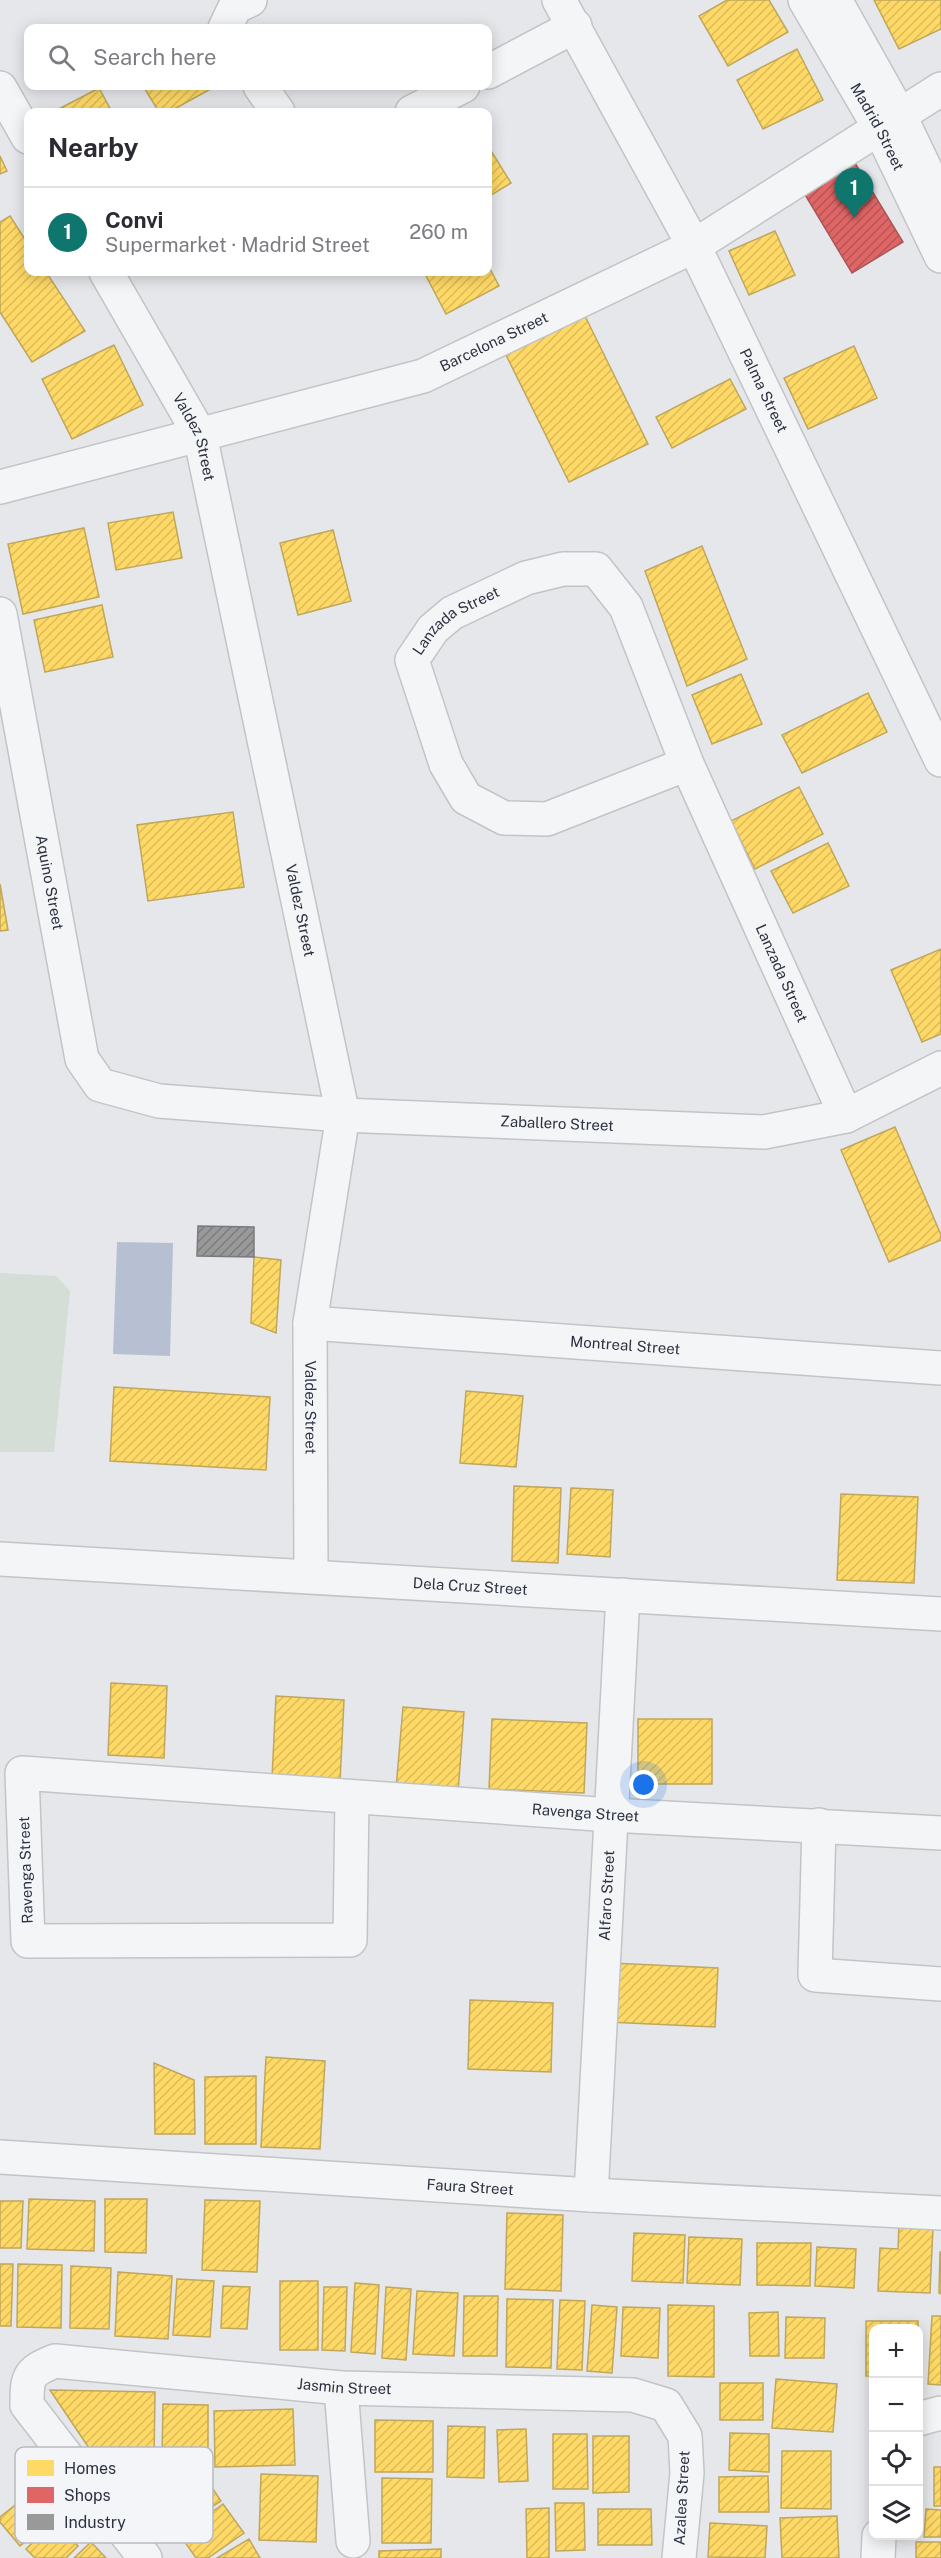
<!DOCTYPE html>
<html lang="en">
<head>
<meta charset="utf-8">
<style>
	:root { --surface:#fff; --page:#f7f7f7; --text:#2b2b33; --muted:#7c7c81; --line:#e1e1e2; --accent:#0f766e }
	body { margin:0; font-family:"Public Sans",sans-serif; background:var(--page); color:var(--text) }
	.controls { position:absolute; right:18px; bottom:18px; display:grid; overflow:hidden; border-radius:12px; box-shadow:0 3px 15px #0003 }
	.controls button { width:54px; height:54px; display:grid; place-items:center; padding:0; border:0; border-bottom:2px solid var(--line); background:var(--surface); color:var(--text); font:30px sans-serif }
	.you { position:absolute; left:644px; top:1785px; width:21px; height:21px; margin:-15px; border:4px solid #fff; border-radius:50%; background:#1a73e8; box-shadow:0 0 0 9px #1a73e833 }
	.badge { display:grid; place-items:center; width:39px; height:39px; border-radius:50%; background:var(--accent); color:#fff; font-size:20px; font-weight:700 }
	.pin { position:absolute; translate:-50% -50px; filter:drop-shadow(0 2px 3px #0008) }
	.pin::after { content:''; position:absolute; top:32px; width:21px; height:18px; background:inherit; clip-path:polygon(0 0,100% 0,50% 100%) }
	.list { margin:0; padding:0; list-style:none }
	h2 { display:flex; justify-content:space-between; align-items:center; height:78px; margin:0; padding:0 24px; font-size:26px }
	h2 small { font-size:20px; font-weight:400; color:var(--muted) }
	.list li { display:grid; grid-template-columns:39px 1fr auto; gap:18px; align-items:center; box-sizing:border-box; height:90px; padding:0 24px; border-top:2px solid var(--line) }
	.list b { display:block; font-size:22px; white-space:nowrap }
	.list p { margin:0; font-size:20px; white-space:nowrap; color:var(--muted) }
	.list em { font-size:20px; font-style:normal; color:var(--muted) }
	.icon { flex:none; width:33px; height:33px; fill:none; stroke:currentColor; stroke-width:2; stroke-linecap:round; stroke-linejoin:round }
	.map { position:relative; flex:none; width:941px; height:2558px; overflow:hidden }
	.search { position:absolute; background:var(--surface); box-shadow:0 3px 15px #0003; left:24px; top:24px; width:468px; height:66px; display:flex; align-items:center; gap:15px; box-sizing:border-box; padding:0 21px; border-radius:12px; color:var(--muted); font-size:22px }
	.panel { position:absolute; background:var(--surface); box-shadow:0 3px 15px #0003; left:24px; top:108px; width:468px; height:168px; border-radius:12px }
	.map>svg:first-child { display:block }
	.grass { fill:#d4ddd6 }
	.water { fill:#b6c0d2 }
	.homes { fill:url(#homes-hatch); stroke:#c0a75b; stroke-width:1.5 }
	.shops { fill:url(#shops-hatch); stroke:#aa565b; stroke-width:1.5 }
	.industry { fill:url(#industry-hatch); stroke:#797a7f; stroke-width:1.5 }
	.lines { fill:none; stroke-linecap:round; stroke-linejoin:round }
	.minor-casing { stroke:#c2c4c6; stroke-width:36 }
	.minor { stroke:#f4f5f6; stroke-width:33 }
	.labels { text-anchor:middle; stroke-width:6; stroke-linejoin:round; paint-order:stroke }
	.street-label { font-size:15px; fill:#2d3242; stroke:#f3f5f8 }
	.key { fill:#f3f5f8; stroke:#b8bac1; stroke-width:1.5 }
	.key-label { font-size:16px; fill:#2d3242 }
</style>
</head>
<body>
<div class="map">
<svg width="941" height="2558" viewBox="0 0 941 2558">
	<defs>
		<pattern id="homes-hatch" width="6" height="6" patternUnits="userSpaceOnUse" patternTransform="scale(1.5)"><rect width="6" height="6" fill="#ffd966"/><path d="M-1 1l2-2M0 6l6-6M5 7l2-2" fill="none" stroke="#dbbb5a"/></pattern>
		<pattern id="shops-hatch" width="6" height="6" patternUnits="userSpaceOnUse" patternTransform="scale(1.5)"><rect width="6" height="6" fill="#e06666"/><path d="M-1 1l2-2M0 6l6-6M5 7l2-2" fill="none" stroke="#b65556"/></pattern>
		<pattern id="industry-hatch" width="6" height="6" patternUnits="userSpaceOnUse" patternTransform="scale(1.5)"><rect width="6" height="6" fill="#999"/><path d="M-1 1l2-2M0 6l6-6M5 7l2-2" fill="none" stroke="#7d7d7e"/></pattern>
	</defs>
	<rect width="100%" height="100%" fill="#e5e7ea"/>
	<!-- grass -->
	<polygon class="grass" points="0,1273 56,1276 70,1291 54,1452 0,1452"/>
	<!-- water -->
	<polygon class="water" points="117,1242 173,1243 170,1356 113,1354"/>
	<!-- homes -->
	<g class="homes">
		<polygon points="727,0 769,0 788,32 728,66 699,16"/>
		<polygon points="874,0 941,0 941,29 899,49"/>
		<polygon points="797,49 823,100 763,129 737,80"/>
		<polygon points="143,86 216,86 169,112 159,112"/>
		<polygon points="99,88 112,112 53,112"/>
		<polygon points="488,146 511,183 488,197"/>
		<polygon points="0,156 7,171 0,174"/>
		<polygon points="10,216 28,244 28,272 46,272 85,331 32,362 0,312 0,222"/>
		<polygon points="775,231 795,275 749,295 729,251"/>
		<polygon points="488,265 499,286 446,314 424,272 488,272"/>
		<polygon points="584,314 648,444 569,482 505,353"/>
		<polygon points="114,345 143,405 72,439 42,379"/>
		<polygon points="854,346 877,398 808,429 784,378"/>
		<polygon points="730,379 746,409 672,448 656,417"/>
		<polygon points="173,512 182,558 116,570 108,523"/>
		<polygon points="84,528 99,597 23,614 8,544"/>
		<polygon points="333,530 351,601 298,615 280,543"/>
		<polygon points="702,546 747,659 687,686 645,571"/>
		<polygon points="102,605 113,657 45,672 34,620"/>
		<polygon points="741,674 762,724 712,744 692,695"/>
		<polygon points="868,693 887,732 802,773 782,735"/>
		<polygon points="799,787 823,834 755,869 731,821"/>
		<polygon points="233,812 244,887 148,901 137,825"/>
		<polygon points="828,843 849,886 793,913 771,871"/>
		<polygon points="0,884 8,930 0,931"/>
		<polygon points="941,949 941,1034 922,1042 891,970"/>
		<polygon points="895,1127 941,1235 941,1240 889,1262 841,1150"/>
		<polygon points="254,1257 281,1260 276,1333 251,1323"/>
		<polygon points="114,1387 270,1397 266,1470 110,1461"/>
		<polygon points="466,1391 523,1396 516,1467 460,1463"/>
		<polygon points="514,1486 561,1488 558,1563 512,1561"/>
		<polygon points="571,1488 613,1490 610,1557 567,1554"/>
		<polygon points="841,1494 918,1497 914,1583 837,1580"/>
		<polygon points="111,1683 167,1686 164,1758 108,1755"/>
		<polygon points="276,1696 344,1700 340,1782 272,1778"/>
		<polygon points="403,1707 464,1712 458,1793 396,1789"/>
		<polygon points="492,1719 587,1723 584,1793 489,1789"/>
		<rect x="638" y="1719" width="74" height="65"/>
		<polygon points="611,1963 718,1968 715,2027 608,2022"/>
		<polygon points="470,2000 553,2003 551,2072 468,2069"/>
		<polygon points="266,2057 325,2061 320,2149 261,2147"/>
		<polygon points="154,2063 194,2080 195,2134 155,2134"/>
		<polygon points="256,2076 256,2144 205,2144 205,2077"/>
		<polygon points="29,2199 95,2201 94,2251 27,2249"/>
		<polygon points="105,2199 147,2199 146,2253 105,2252"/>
		<polygon points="205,2200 260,2201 257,2272 202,2270"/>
		<polygon points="0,2201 23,2201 21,2248 0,2248"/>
		<polygon points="507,2213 563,2215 561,2291 505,2289"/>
		<polygon points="899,2225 933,2227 930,2293 878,2291 880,2248 898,2249"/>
		<polygon points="634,2233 685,2235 683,2283 632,2281"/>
		<polygon points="689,2237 742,2239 740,2285 687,2283"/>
		<polygon points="757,2243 811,2243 810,2286 757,2285"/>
		<polygon points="817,2247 856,2249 854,2288 815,2286"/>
		<polygon points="940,2252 941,2252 941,2294 939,2293"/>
		<polygon points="0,2264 13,2264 11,2326 0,2326"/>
		<polygon points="18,2264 62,2265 61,2328 17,2327"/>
		<polygon points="71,2266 111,2268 109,2329 70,2328"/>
		<polygon points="118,2272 172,2276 168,2339 115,2336"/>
		<polygon points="177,2279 214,2281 210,2337 173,2335"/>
		<rect x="280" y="2281" width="38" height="69"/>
		<polygon points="355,2283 379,2285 375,2354 351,2352"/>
		<polygon points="223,2286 250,2287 247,2329 221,2328"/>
		<polygon points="324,2287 347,2287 345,2351 322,2350"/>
		<polygon points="386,2287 411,2289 406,2360 382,2358"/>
		<polygon points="417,2291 458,2293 454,2356 413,2354"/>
		<polygon points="464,2296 498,2296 497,2356 463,2356"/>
		<polygon points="507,2299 553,2300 551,2368 506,2367"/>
		<polygon points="560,2300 585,2301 582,2370 557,2369"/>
		<polygon points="592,2305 617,2307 612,2373 587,2371"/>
		<polygon points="668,2305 714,2306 714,2377 668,2376"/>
		<polygon points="623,2307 660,2308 658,2358 621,2356"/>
		<polygon points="778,2312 779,2356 750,2356 749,2313"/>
		<polygon points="932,2316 941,2316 941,2385 928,2384"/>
		<polygon points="786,2317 825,2318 824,2358 785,2358"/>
		<polygon points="866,2321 918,2321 919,2375 918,2328 874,2328 874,2376 866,2376"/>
		<polygon points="776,2379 837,2384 833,2432 772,2428"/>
		<rect x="720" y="2383" width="43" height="37"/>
		<polygon points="50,2390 155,2392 154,2459 95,2457"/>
		<polygon points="163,2404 208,2405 208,2461 162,2460"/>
		<polygon points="293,2409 295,2465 215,2467 214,2411"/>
		<polygon points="375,2420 433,2421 433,2472 375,2472"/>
		<polygon points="448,2426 485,2427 484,2478 447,2477"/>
		<polygon points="526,2429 528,2481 499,2482 497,2430"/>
		<polygon points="730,2433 769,2434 769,2472 729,2470"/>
		<polygon points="553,2434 587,2434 588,2489 553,2489"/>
		<polygon points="593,2436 629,2436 629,2492 593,2493"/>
		<polygon points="782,2451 831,2451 831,2509 781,2508"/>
		<rect x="934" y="2467" width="7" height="39"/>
		<polygon points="203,2474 221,2501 177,2530 159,2502"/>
		<polygon points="261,2474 318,2476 316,2542 259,2540"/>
		<polygon points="768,2476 769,2512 719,2512 719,2477"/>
		<polygon points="382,2478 432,2479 431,2543 382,2543"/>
		<polygon points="33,2491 55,2518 20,2546 0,2522 0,2517"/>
		<polygon points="555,2503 584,2503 585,2550 556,2551"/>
		<polygon points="223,2504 244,2533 208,2558 196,2558 180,2535"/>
		<polygon points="549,2508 549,2558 527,2558 526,2509"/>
		<polygon points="598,2509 651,2509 652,2545 598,2545"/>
		<polygon points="926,2509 941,2510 941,2537 924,2537"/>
		<polygon points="837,2516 839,2558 782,2558 780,2518"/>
		<polygon points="54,2522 78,2546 66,2558 35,2558 26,2549"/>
		<polygon points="710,2523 767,2526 765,2558 708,2557"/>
		<polygon points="249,2539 260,2558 217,2558"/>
		<polygon points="91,2542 106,2558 74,2558"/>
		<rect x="916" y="2542" width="25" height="16"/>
		<polygon points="441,2549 441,2558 379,2558 379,2551"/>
	</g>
	<!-- shops -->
	<polygon class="shops" points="855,163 903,242 852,273 804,193"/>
	<!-- industry -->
	<polygon class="industry" points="198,1226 254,1227 254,1257 197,1256"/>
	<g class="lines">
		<defs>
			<g id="minor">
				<path id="s1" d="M559 0 694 246 941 760"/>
				<path id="s2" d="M805 0 879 127 941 256"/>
				<polyline points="835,0 899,114 941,202"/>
				<polyline points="225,28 235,7 250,0"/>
				<polyline points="488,72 575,26"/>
				<polyline points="260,86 278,112"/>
				<polyline points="0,88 28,137"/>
				<polyline points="412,112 463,86"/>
				<path id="s3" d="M106 272 200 435 343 1115 310 1323 311 1576"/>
				<path id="s4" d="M0 487 423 376 694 246 941 89"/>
				<path id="s5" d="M0 614 82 1059 100 1085 159 1101 343 1115 764 1132 846 1116 941 1068"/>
				<path id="s6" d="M687 764 547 819 504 818 466 798 446 764 412 660 433 629 452 613 526 578 563 569H596L626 607 687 764 846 1116"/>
				<path id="s7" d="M310 1323 941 1368"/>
				<path id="s8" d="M0 1559 941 1614"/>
				<path id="s9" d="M352 1798 350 1940 28 1941 22 1773 611 1815 941 1833"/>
				<polyline points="819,1825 815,1975 941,1984"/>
				<path id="s10" d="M0 2157 591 2195 941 2213"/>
				<path id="s11" d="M591 2195 623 1595"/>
				<polyline points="341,2388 353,2541"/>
				<polyline points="918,2419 941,2413"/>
				<path id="s12" d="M145 2558 27 2405C27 2376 28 2372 55 2361L341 2388 633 2395 666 2405 685 2436 687 2473 679 2558"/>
				<polyline points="878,2558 879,2536"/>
			</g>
		</defs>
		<!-- minor casing -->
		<use href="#minor" class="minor-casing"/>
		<!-- minor -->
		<use href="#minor" class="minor"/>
	</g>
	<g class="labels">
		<!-- street labels -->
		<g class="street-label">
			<text dy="5" stroke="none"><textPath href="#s2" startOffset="146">Madrid Street</textPath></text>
			<text dy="5" stroke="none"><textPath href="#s4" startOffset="516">Barcelona Street</textPath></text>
			<text dy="5" stroke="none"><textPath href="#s1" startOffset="441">Palma Street</textPath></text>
			<text dy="5" stroke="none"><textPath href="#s3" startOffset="188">Valdez Street</textPath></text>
			<text dy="5" stroke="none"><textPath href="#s6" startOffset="446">Lanzada Street</textPath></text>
			<text dy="5" stroke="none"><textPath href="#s5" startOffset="273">Aquino Street</textPath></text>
			<text dy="5" stroke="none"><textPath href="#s3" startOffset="674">Valdez Street</textPath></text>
			<text dy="5" stroke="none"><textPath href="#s6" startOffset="1047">Lanzada Street</textPath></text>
			<text dy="5" stroke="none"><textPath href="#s5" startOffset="944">Zaballero Street</textPath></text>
			<text dy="5" stroke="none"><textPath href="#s7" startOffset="316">Montreal Street</textPath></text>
			<text dy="5" stroke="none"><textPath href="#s3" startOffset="1178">Valdez Street</textPath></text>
			<text dy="5" stroke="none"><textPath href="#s8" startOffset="471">Dela Cruz Street</textPath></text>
			<text dy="5" stroke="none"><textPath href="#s9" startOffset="1197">Ravenga Street</textPath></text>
			<text transform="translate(26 1870) rotate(-92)" y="5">Ravenga Street</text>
			<text dy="5" stroke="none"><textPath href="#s11" startOffset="300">Alfaro Street</textPath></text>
			<text dy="5" stroke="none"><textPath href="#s10" startOffset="471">Faura Street</textPath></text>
			<text dy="5" stroke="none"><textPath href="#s12" startOffset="542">Jasmin Street</textPath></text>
			<text transform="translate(682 2498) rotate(-87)" y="5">Azalea Street</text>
		</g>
	</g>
	<!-- legend -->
	<rect x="15" y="2447" width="198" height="96" rx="9" class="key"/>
	<rect x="27" y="2460" width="27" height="16" fill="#ffd966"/>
	<rect x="27" y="2487" width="27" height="16" fill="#e06666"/>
	<rect x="27" y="2514" width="27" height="16" fill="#999"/>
	<g class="key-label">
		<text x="64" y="2474">Homes</text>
		<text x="64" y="2501">Shops</text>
		<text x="64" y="2528">Industry</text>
	</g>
</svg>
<div class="controls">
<button>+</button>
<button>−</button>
<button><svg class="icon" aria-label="locate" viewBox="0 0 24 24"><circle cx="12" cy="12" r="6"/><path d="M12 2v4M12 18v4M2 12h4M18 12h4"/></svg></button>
<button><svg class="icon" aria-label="layers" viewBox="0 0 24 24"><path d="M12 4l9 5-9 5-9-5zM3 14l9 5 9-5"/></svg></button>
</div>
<div class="you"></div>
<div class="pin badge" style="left:854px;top:218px">1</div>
<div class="search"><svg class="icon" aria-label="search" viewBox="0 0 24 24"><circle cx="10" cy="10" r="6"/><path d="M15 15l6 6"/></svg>Search here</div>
<section class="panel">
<h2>Nearby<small></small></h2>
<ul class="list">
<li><span class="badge">1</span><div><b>Convi</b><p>Supermarket · Madrid Street</p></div><em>260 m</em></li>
</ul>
</section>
</div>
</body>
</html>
